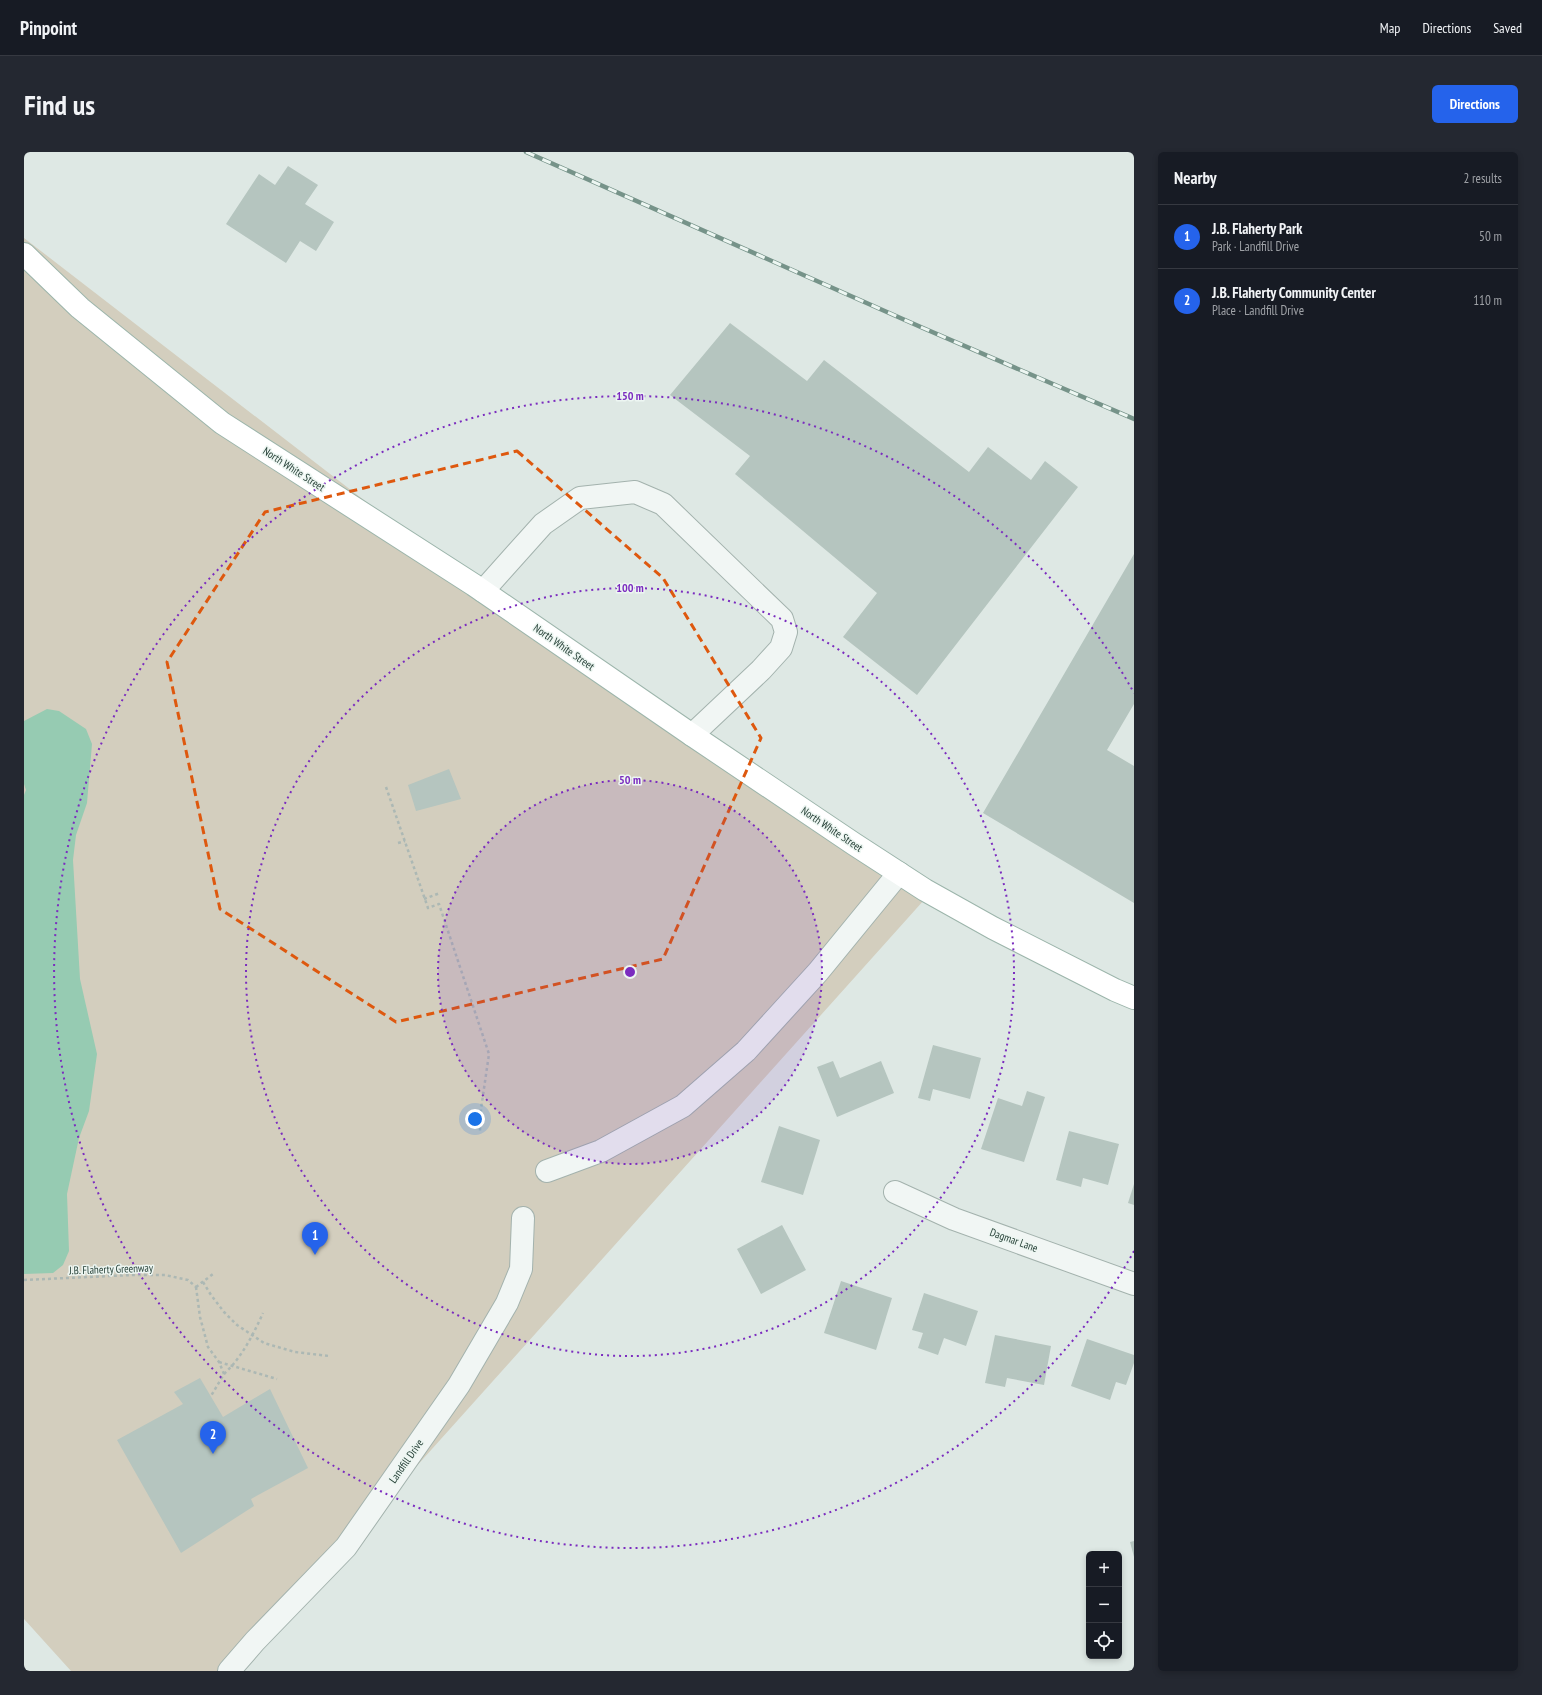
<!DOCTYPE html>
<html lang="en">
<head>
<meta charset="utf-8">
<style>
	:root { --surface:#171b24; --page:#242831; --text:#f1f3f6; --muted:#9ea1a6; --line:#363941; --accent:#2563eb }
	body { margin:0; font-family:"PT Sans Narrow",sans-serif; background:var(--page); color:var(--text) }
	.controls { position:absolute; right:12px; bottom:12px; display:grid; overflow:hidden; border-radius:6px; box-shadow:0 2px 6px #0003 }
	.controls button { width:36px; height:36px; display:grid; place-items:center; padding:0; border:0; border-bottom:1px solid var(--line); background:var(--surface); color:var(--text); font:20px sans-serif }
	.you { position:absolute; left:451px; top:967px; width:14px; height:14px; margin:-10px; border:3px solid #fff; border-radius:50%; background:#1a73e8; box-shadow:0 0 0 6px #1a73e833 }
	.badge { display:grid; place-items:center; width:26px; height:26px; border-radius:50%; background:var(--accent); color:#fff; font-size:13px; font-weight:700 }
	.pin { position:absolute; translate:-50% -33px; filter:drop-shadow(0 1px 2px #0008) }
	.pin::after { content:''; position:absolute; top:21px; width:14px; height:12px; background:inherit; clip-path:polygon(0 0,100% 0,50% 100%) }
	.list { margin:0; padding:0; list-style:none }
	h2 { display:flex; justify-content:space-between; align-items:center; height:52px; margin:0; padding:0 16px; font-size:17px }
	h2 small { font-size:13px; font-weight:400; color:var(--muted) }
	.list li { display:grid; grid-template-columns:26px 1fr auto; gap:12px; align-items:center; box-sizing:border-box; height:64px; padding:0 16px; border-top:1px solid var(--line) }
	.list b { display:block; font-size:15px; white-space:nowrap }
	.list p { margin:0; font-size:13px; white-space:nowrap; color:var(--muted) }
	.list em { font-size:13px; font-style:normal; color:var(--muted) }
	.icon { flex:none; width:22px; height:22px; fill:none; stroke:currentColor; stroke-width:2; stroke-linecap:round; stroke-linejoin:round }
	.map { position:relative; flex:none; width:1110px; height:1519px; overflow:hidden; border-radius:6px }
	header { display:flex; align-items:center; gap:24px; box-sizing:border-box; height:56px; padding:0 20px; background:var(--surface); border-bottom:1px solid var(--line) }
	header strong { font-size:19px }
	nav { display:flex; gap:22px; margin-inline-start:auto; font-size:14px }
	.intro { display:flex; align-items:center; justify-content:space-between; box-sizing:border-box; height:96px; padding:0 24px }
	h1 { margin:0; font-size:28px }
	.button { padding:10px 18px; border-radius:6px; background:var(--accent); color:#fff; font-size:14px; font-weight:700 }
	main { display:flex; gap:24px; padding:0 24px }
	aside { flex:1; background:var(--surface); border-radius:6px; box-shadow:0 2px 6px #0003 }
	.map>svg:first-child { display:block }
	.green { fill:#d3cebe }
	.water { fill:#96cbb2 }
	.building { fill:#b5c5bf }
	.lines { fill:none; stroke-linecap:round; stroke-linejoin:round }
	.minor-casing { stroke:#a3b2ad; stroke-width:24 }
	.major-casing { stroke:#9cb5ab; stroke-width:24 }
	.path { stroke:#acb8b4; stroke-width:2.5; stroke-dasharray:3 3; stroke-linecap:butt }
	.minor { stroke:#f1f6f4; stroke-width:22 }
	.major { stroke:#fff; stroke-width:22 }
	.rail-casing { stroke:#769389; stroke-width:4.5 }
	.rail { stroke:#edf6f2; stroke-width:3; stroke-dasharray:9; stroke-linecap:butt }
	.marked { fill:none; stroke:#de580e; stroke-width:3; stroke-dasharray:8 5; stroke-linejoin:round }
	.ring { fill:none; stroke:#7b2cbf; stroke-width:2; stroke-dasharray:2 4 }
	.labels { text-anchor:middle; stroke-width:3; stroke-linejoin:round; paint-order:stroke }
	.street-label { font-size:11px; fill:#264037; stroke:#edf6f2 }
	.centre { fill:#7b2cbf; stroke:#edf6f2; stroke-width:2 }
	.ring-label { font-size:12px; text-anchor:middle; font-weight:bold; fill:#7b2cbf; stroke:#edf6f2; stroke-width:3; stroke-linejoin:round; paint-order:stroke }
</style>
</head>
<body>
<header>
<strong>Pinpoint</strong>
<nav><a>Map</a><a>Directions</a><a>Saved</a></nav>
</header>
<div class="intro"><h1>Find us</h1><a class="button">Directions</a></div>
<main>
<div class="map">
<svg width="1110" height="1519" viewBox="0 0 1110 1519">
	<rect width="100%" height="100%" fill="#dee8e4"/>
	<!-- green -->
	<polygon class="green" points="0,86 450,433 909,738 209,1519 47,1519 0,1467"/>
	<!-- water -->
	<polygon class="water" points="23,557 35,559 62,577 68,592 63,651 52,683 49,708 56,827 73,902 65,959 55,986 43,1042 45,1099 39,1113 29,1121 0,1122 0,643 2,638 0,632 0,569"/>
	<!-- building -->
	<g class="building">
		<polygon points="264,14 294,33 281,52 310,70 292,99 276,89 262,111 202,72 235,22 251,33"/>
		<polygon points="706,171 783,229 800,208 945,320 964,295 1007,328 1021,309 1054,335 893,543 819,485 853,441 711,322 726,304 646,243"/>
		<polygon points="1110,402 1110,552 1083,598 1110,614 1110,751 959,661"/>
		<polygon points="425,617 437,647 392,659 384,633"/>
		<polygon points="909,893 957,906 946,947 909,937 906,949 894,946"/>
		<polygon points="809,909 816,926 857,909 870,941 813,965 793,915"/>
		<polygon points="1003,939 1021,945 1000,1010 957,997 974,946 998,954"/>
		<polygon points="755,974 796,988 779,1043 737,1030"/>
		<polygon points="1045,979 1095,992 1084,1033 1059,1026 1057,1035 1032,1028"/>
		<polygon points="1110,1032 1110,1053 1104,1051"/>
		<polygon points="758,1073 782,1118 737,1142 713,1097"/>
		<polygon points="817,1129 868,1146 852,1198 800,1181"/>
		<polygon points="900,1141 954,1159 942,1194 920,1186 914,1203 894,1196 899,1181 888,1178"/>
		<polygon points="971,1183 1027,1194 1020,1233 983,1226 981,1235 961,1231"/>
		<polygon points="1063,1187 1110,1203 1110,1211 1102,1233 1092,1230 1086,1248 1047,1234"/>
		<polygon points="176,1226 199,1265 246,1237 284,1316 227,1347 230,1354 157,1401 93,1288 159,1252 150,1240"/>
		<polygon points="1110,1389 1110,1405 1106,1390"/>
	</g>
	<g class="lines">
		<defs>
			<g id="minor">
				<polyline points="459,439 519,372 556,346 611,340 639,352 758,467 762,480 757,496 737,518 668,583"/>
				<polyline points="523,1019 577,999 659,954 722,899 794,820 875,721"/>
				<polyline points="871,1040 930,1067 1110,1132"/>
				<polyline points="205,1519 231,1489 322,1395 435,1233 483,1151 497,1117 499,1066"/>
			</g>
			<polyline id="major" points="0,102 56,156 198,271 450,433 668,583 830,692 901,738 969,776 1091,838 1110,846"/>
		</defs>
		<!-- minor casing -->
		<use href="#minor" class="minor-casing"/>
		<!-- major casing -->
		<use href="#major" class="major-casing"/>
		<!-- path -->
		<g class="path">
			<polyline points="362,635 404,756 415,752 465,902 457,957 456,979"/>
			<polyline points="374,691 381,689"/>
			<polyline points="400,747 416,741"/>
			<polyline points="0,1128 108,1123 141,1123 164,1128 172,1135"/>
			<polyline points="179,1130 187,1143 200,1160 213,1173 240,1191 271,1200 305,1204"/>
			<polyline points="172,1135 176,1165 184,1195 195,1210 200,1222 187,1244"/>
			<polyline points="172,1135 189,1122"/>
			<polyline points="195,1210 253,1227"/>
			<path d="M200 1222C218 1205 229 1183 239 1161"/>
		</g>
		<!-- minor -->
		<use href="#minor" class="minor"/>
		<!-- major -->
		<use href="#major" class="major"/>
		<defs>
			<polyline id="rail" points="502,0 899,176 1110,267"/>
		</defs>
		<!-- rail casing -->
		<use href="#rail" class="rail-casing"/>
		<!-- rail -->
		<use href="#rail" class="rail"/>
	</g>
	<!-- marked area -->
	<path class="marked" d="M493 299 639 426 737 586 639 807 372 870 196 757 143 510 241 360Z"/>
	<!-- distance rings -->
	<circle cx="606" cy="820" r="192" fill="#7b2cbf" fill-opacity=".12"/>
	<g class="ring">
		<circle cx="606" cy="820" r="192"/>
		<circle cx="606" cy="820" r="384"/>
		<path d="M1110 1099A576 576 0 1 1 1110 541"/>
	</g>
	<g class="labels">
		<!-- street labels -->
		<g class="street-label">
			<text transform="translate(270 317) rotate(33)" y="4">North White Street</text>
			<text transform="translate(540 495) rotate(35)" y="4">North White Street</text>
			<text transform="translate(808 677) rotate(34)" y="4">North White Street</text>
			<text transform="translate(990 1088) rotate(20)" y="4">Dagmar Lane</text>
			<text transform="translate(87 1117) rotate(-2)" y="4">J.B. Flaherty Greenway</text>
			<text transform="translate(382 1309) rotate(-55)" y="4">Landfill Drive</text>
		</g>
	</g>
	<circle cx="606" cy="820" r="6" class="centre"/>
	<g class="ring-label">
		<text x="606" y="248">150 m</text>
		<text x="606" y="440">100 m</text>
		<text x="606" y="632">50 m</text>
	</g>
</svg>
<div class="controls">
<button>+</button>
<button>−</button>
<button><svg class="icon" aria-label="locate" viewBox="0 0 24 24"><circle cx="12" cy="12" r="6"/><path d="M12 2v4M12 18v4M2 12h4M18 12h4"/></svg></button>
</div>
<div class="you"></div>
<div class="pin badge" style="left:291px;top:1103px">1</div>
<div class="pin badge" style="left:189px;top:1302px">2</div>
</div>
<aside>
<h2>Nearby<small>2 results</small></h2>
<ul class="list">
<li><span class="badge">1</span><div><b>J.B. Flaherty Park</b><p>Park · Landfill Drive</p></div><em>50 m</em></li>
<li><span class="badge">2</span><div><b>J.B. Flaherty Community Center</b><p>Place · Landfill Drive</p></div><em>110 m</em></li>
</ul>
</aside>
</main>
</body>
</html>
